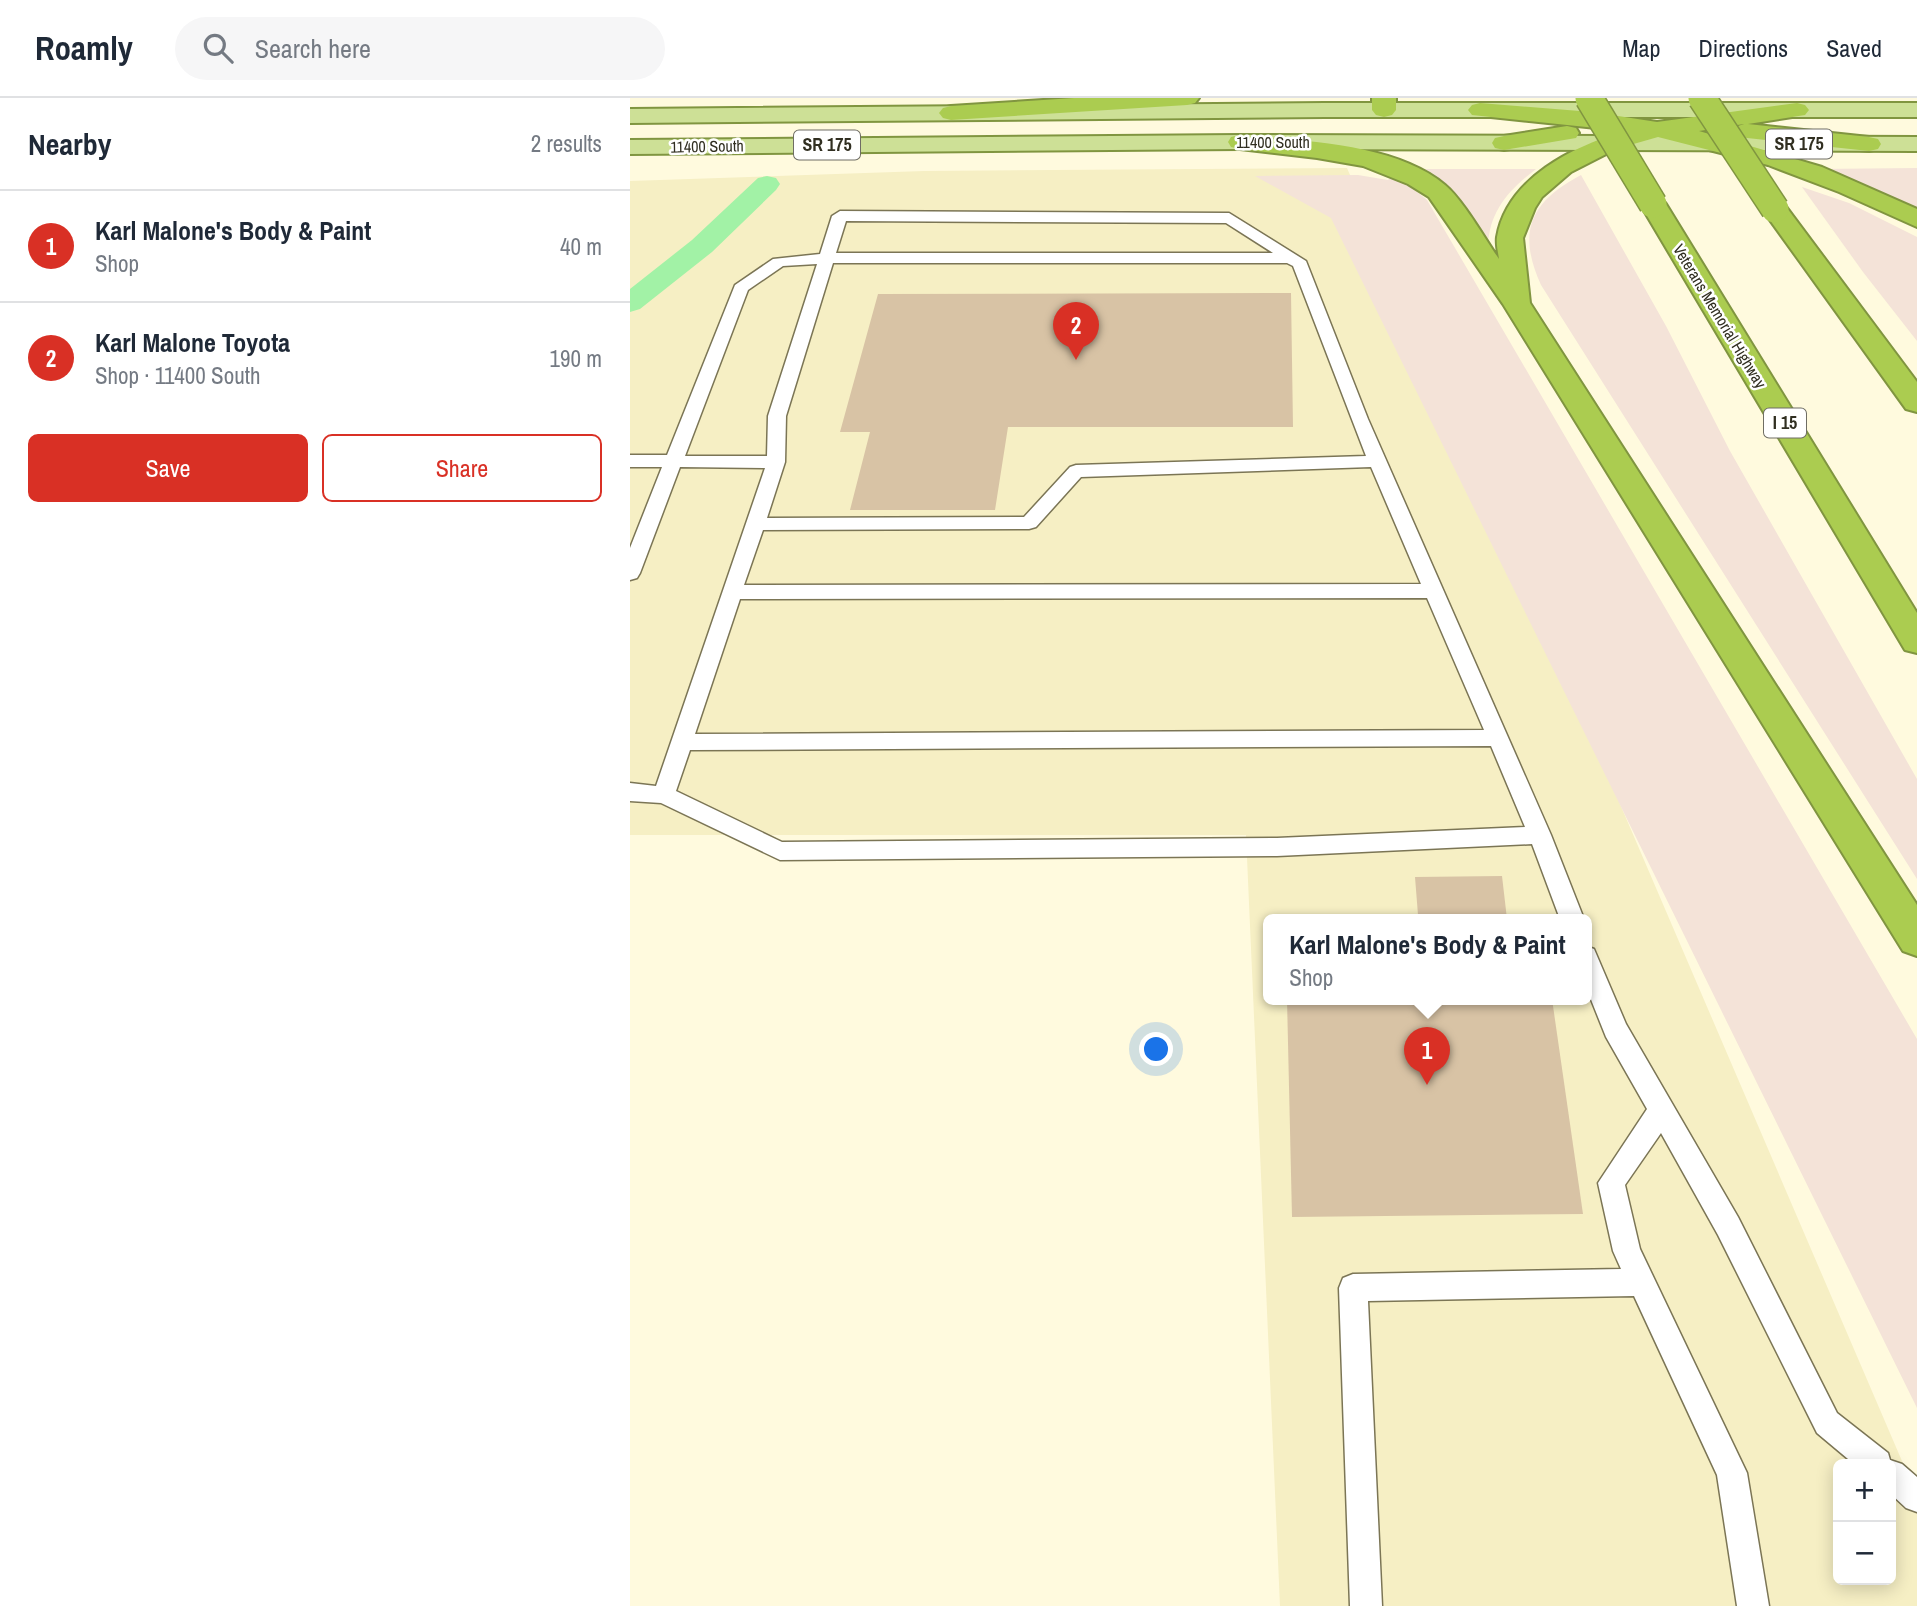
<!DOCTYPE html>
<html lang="en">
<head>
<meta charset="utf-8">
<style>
	:root { --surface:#fff; --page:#f6f6f7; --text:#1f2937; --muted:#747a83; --line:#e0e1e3; --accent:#d93025 }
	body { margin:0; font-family:"Archivo Narrow",sans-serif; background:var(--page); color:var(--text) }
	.controls { position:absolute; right:21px; bottom:21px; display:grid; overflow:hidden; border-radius:10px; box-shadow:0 4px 18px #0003 }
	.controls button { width:63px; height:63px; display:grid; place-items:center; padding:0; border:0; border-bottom:2px solid var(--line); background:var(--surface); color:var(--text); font:35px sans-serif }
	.you { position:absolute; left:527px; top:952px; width:24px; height:24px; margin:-18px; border:5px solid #fff; border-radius:50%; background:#1a73e8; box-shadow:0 0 0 10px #1a73e833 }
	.badge { display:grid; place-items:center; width:46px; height:46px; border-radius:50%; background:var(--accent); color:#fff; font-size:23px; font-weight:700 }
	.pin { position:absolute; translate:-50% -58px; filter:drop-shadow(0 2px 4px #0008) }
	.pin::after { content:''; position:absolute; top:37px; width:24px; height:21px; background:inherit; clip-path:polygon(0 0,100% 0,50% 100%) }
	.popup { position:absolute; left:633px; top:816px; width:329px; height:91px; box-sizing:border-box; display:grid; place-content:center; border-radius:10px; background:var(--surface); filter:drop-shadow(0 2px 5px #0005); font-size:23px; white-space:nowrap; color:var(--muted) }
	.popup b { font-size:26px; color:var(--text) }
	.popup::after { content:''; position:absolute; left:50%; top:100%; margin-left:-14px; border:14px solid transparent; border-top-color:var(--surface) }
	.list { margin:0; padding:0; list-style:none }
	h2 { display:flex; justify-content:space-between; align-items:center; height:91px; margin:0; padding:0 28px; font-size:30px }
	h2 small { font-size:23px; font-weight:400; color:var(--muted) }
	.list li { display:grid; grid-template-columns:46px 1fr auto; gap:21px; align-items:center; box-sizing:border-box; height:112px; padding:0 28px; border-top:2px solid var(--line) }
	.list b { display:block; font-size:26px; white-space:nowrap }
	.list p { margin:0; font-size:23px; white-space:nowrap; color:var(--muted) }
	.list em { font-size:23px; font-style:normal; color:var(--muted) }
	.actions { display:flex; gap:14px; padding:21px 28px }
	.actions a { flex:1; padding:16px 0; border:2px solid var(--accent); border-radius:10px; text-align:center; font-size:24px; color:var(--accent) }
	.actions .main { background:var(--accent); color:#fff }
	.icon { flex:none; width:38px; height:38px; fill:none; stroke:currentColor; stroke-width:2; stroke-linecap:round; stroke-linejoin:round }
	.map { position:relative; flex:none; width:1287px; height:1508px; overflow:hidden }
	header { display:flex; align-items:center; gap:42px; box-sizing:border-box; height:98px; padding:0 35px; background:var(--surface); border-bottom:2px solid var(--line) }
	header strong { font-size:33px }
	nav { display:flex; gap:38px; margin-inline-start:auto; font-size:24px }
	.search { width:490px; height:63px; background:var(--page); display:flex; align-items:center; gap:18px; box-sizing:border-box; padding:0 24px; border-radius:38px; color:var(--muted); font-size:26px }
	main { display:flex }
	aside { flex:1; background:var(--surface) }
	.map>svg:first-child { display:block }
	.built { fill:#f6efc4; fill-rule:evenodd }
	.green { fill:#f4e3d8 }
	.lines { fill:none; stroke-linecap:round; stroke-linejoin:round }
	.canal { fill:#a2f2a6; fill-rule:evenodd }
	.building { fill:#d8c3a5 }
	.service-casing { stroke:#7b7555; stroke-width:3 }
	.primary-casing { stroke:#809540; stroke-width:4 }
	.motorway-casing { stroke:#809540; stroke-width:4 }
	.service { fill:#fff; fill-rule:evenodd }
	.primary { fill:#cde096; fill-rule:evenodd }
	.motorway { fill:#abcc50; fill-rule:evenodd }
	.motorway-bridge-casing { stroke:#809540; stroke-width:30; stroke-linecap:butt }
	.motorway-bridge { stroke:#abcc50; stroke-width:27 }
	.labels { text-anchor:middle; stroke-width:5; stroke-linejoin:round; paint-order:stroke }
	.far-street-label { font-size:16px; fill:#312f21; stroke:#fff }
	.shield { fill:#fff; stroke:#6f6d64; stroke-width:2 }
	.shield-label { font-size:18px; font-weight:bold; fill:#312f21 }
</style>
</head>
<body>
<header>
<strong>Roamly</strong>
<div class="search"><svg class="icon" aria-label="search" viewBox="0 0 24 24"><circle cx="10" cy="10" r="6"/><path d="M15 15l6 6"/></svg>Search here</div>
<nav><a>Map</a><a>Directions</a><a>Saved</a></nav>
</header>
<main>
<aside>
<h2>Nearby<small>2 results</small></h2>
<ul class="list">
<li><span class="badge">1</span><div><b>Karl Malone's Body &amp; Paint</b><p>Shop</p></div><em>40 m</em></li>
<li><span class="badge">2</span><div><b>Karl Malone Toyota</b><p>Shop · 11400 South</p></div><em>190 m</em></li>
</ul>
<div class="actions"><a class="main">Save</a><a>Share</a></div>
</aside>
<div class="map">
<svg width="1287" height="1508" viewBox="0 0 1287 1508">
	<rect width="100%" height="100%" fill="#fffade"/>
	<!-- built -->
	<path class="built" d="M717 70 1287 1398V1508H650L616 737H0V83L294 73ZM638 821H956V901H638ZM1208 1366H1261V1482H1208Z"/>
	<!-- green -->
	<g class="green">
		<polygon points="1287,70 1287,112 1225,84 1187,71"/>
		<path d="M789 71H906C879 92 859 113 858 149L817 89Z"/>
		<polygon points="728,77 758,82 762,79 780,88 797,102 1287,941 1287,1310 701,120 625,78"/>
		<path d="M951 77 1036 228 1100 353 1287 681V781L911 187C887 134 900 104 951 77Z"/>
		<polygon points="1172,89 1219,105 1287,139 1287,243 1233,174"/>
	</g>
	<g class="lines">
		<!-- canal -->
		<polygon class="canal" points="137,78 146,80 150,86 146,92 82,154 10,211 0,214 0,191 62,142 128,80"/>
	</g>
	<!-- building -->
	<g class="building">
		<polygon points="661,195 663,329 378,329 365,412 220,412 240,334 210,334 248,196"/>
		<polygon points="872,778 877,821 707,821 707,818 788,817 785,779"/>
		<polygon points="657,901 922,901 953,1116 662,1119"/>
	</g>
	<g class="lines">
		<defs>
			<g id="service">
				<path d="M210 113 599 115 676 163 738 321 921 737 954 821H930L902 746 647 758 150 762 31 705 0 703V685L26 688 135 370 50 369 10 475 7 480 0 482V450L32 369H0V357H37L105 187 143 161 190 156 202 118ZM216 123 596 125 643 155H206ZM203 165H657L663 168 736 358 446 367 440 369 394 419 137 420 155 364 156 318ZM187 166 138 318 137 358H55L118 192 153 168ZM741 369 791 486 114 487 133 432 399 431 406 429 451 379ZM797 500 854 632 65 636 110 501ZM861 648 895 729 647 740 152 744 46 693 60 652Z"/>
				<polygon points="956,848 964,851 996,926 1108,1119 1207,1315 1258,1355 1260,1362 1272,1366 1287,1379 1287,1414 1276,1410 1261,1396 1261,1366 1224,1366 1187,1335 1088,1137 1031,1035 995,1087 1010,1151 1117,1375 1139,1508 1107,1508 1087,1377 1004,1198 738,1203 752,1508 720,1508 709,1190 713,1180 723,1176 991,1171 983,1153 968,1085 1017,1011 976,939 956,889"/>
			</g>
			<g id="primary">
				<polygon points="695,5 1287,5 1287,19 695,19 0,25 0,11"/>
				<polygon points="610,37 1287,39 1287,53 610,51 0,56 0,42"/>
			</g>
			<g id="motorway">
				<polygon points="444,0 569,0 565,5 557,7 321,22 313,20 309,15 313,10 321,8"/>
				<polygon points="742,0 766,0 766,12 762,17 754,19 746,17 742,12"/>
				<path d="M850 5 962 14 1027 24 1167 5 1175 7 1179 12 1175 17 1118 26 1239 39 1248 41 1251 46 1248 51 1239 53 1117 40 1108 38 1105 33 1108 28 1114 26 1069 33 1192 69 1287 111V129L1209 94 1138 67 1028 39 986 51 941 74 912 99 905 110 893 140 900 205 1287 807V858L1273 853 873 206 799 99 778 86 733 68 687 60 610 51 601 49 598 44 601 39 610 37C673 43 765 45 815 87 833 102 855 141 869 161 868 154 866 146 867 139 877 80 944 48 995 33L842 17 838 12 842 7Z"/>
				<polygon points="937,28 946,30 949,35 946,40 874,52 865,50 862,45 865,40 874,38"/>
				<polygon points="1023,98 1032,101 1036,106 1287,515 1287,555 1275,552 1010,106 1014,101"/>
				<polygon points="1145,103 1154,106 1287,284 1287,314 1276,311 1132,111 1136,106"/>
			</g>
		</defs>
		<!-- service casing -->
		<use href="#service" class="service-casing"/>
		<!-- primary casing -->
		<use href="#primary" class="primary-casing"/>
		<!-- motorway casing -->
		<use href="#motorway" class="motorway-casing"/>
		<!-- service -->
		<use href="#service" class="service"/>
		<!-- primary -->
		<use href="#primary" class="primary"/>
		<!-- motorway -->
		<use href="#motorway" class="motorway"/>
		<defs>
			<g id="motorway-bridge">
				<polyline points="959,0 1023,106"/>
				<polyline points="1072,0 1145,111"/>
			</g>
		</defs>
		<!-- motorway-bridge casing -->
		<use href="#motorway-bridge" class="motorway-bridge-casing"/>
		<!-- motorway-bridge -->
		<use href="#motorway-bridge" class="motorway-bridge"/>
	</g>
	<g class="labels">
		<!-- far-street labels -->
		<g class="far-street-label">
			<text x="643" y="50">11400 South</text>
			<text transform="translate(77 48) rotate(-1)" y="6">11400 South</text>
			<text transform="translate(1090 218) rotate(59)" y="6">Veterans Memorial Highway</text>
		</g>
		<!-- shield labels -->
		<g class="shield">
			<rect x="1136" y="31.5" width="66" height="29" rx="5"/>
			<rect x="164" y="32.5" width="66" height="29" rx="5"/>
			<rect x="1134" y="310.5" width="42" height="29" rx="5"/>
		</g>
		<g class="shield-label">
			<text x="1169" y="52">SR 175</text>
			<text x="197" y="53">SR 175</text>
			<text x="1155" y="331">I 15</text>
		</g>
	</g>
</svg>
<div class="controls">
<button>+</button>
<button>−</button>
</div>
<div class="you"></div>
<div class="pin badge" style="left:797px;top:987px">1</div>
<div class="popup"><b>Karl Malone's Body &amp; Paint</b>Shop</div>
<div class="pin badge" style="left:446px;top:262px">2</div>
</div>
</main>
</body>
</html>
